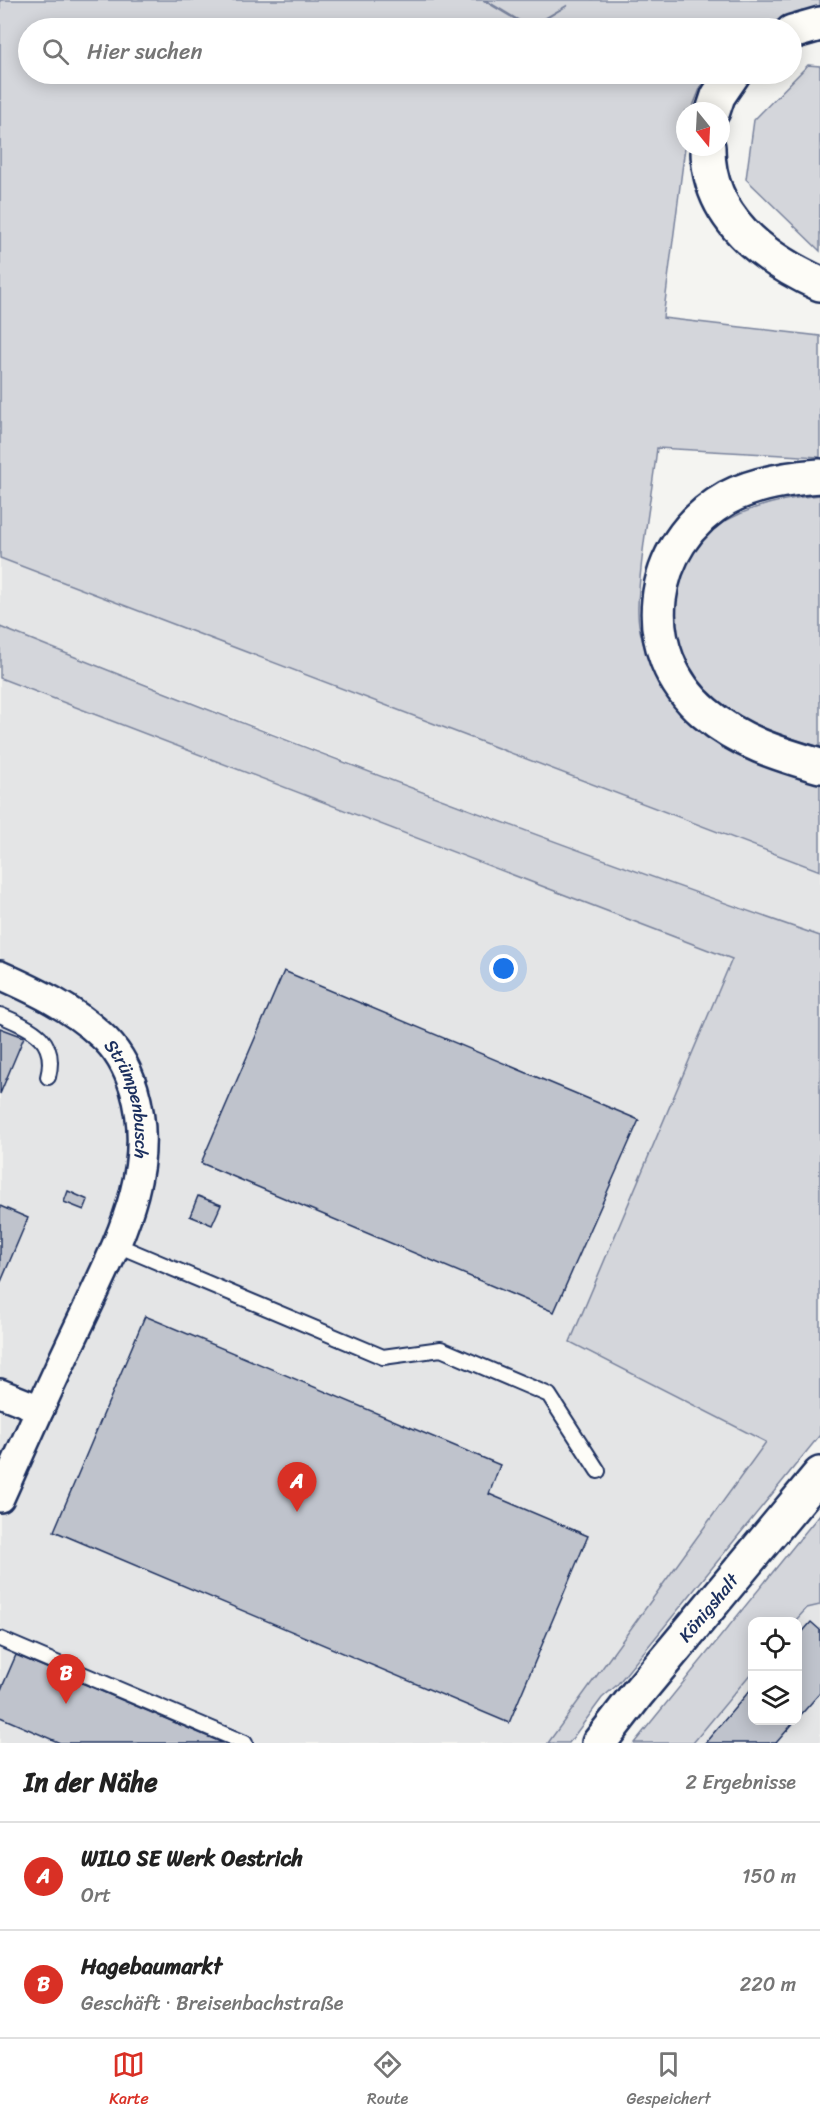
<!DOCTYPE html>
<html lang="de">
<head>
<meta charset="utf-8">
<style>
	:root { --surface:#fff; --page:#f2f2f2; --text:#222; --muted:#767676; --line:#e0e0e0; --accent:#d93025 }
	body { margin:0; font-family:Sriracha,sans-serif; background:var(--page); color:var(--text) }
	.controls { position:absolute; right:18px; bottom:18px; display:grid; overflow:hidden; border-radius:12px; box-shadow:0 3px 15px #0003 }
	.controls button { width:54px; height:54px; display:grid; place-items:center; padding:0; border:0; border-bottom:2px solid var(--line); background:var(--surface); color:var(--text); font:30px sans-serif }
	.compass { position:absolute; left:676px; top:102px; width:54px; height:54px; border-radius:50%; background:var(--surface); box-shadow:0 3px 15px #0003; rotate:162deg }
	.you { position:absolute; left:504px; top:969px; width:21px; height:21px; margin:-15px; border:4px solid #fff; border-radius:50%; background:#1a73e8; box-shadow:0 0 0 9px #1a73e833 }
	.badge { display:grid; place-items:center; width:39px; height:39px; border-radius:50%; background:var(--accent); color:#fff; font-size:20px; font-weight:700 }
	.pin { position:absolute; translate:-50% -50px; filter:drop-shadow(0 2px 3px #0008) }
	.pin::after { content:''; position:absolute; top:32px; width:21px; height:18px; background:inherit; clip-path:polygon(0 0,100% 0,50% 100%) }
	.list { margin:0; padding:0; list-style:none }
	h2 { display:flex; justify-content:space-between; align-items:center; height:78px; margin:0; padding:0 24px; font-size:26px }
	h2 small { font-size:20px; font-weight:400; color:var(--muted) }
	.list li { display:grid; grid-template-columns:39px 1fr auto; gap:18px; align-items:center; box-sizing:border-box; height:108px; padding:0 24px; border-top:2px solid var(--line) }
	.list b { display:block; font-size:22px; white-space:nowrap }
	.list p { margin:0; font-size:20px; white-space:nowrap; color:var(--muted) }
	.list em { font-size:20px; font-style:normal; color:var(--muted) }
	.icon { flex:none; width:33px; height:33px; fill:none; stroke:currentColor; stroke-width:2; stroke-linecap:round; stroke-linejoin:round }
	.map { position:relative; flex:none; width:820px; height:1743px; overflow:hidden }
	.search { position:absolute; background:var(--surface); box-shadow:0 3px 15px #0003; left:18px; right:18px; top:18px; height:66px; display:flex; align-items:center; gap:15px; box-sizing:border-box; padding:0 21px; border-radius:33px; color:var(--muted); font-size:22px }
	.sheet { height:294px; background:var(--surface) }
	nav { display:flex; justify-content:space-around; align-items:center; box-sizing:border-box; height:84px; border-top:2px solid var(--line); background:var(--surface); font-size:16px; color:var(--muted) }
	nav a { display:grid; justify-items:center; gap:3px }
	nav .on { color:var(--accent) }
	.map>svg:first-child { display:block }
	.built { fill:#e4e5e6 }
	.green { fill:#d4d6db; stroke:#78829c; stroke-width:1.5 }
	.building { fill:#bfc3cc; stroke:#1b2f5e; stroke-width:1.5 }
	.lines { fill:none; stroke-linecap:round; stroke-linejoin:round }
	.service-casing { stroke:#1b2f5e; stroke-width:18 }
	.minor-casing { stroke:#1b2f5e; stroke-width:32 }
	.secondary-casing { stroke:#1b2f5e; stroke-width:38 }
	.motorway-casing { stroke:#1b2f5e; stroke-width:38 }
	.service { stroke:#fdfcf7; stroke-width:14 }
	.minor { stroke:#fdfcf7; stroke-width:27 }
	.secondary { stroke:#fdfcf7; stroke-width:33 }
	.motorway { stroke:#fdfcf7; stroke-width:33 }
	.labels { text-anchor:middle; stroke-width:6; stroke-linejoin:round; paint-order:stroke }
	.street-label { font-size:18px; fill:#1b2f5e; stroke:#fdfcf7 }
</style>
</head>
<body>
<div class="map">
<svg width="820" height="1743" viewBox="0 0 820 1743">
	<rect width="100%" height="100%" fill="#f4f4f1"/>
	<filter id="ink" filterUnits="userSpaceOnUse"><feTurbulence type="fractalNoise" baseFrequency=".0167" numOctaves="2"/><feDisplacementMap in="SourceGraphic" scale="12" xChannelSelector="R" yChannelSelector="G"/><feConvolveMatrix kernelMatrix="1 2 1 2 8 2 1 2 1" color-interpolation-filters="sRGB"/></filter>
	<g filter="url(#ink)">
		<!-- built -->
		<g class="built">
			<polygon points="0,558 820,871 820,936 708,898 412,787 0,627"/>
			<polygon points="0,678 732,959 570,1342 766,1442 548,1743 0,1743"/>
			<polygon points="820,1605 820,1743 693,1743 752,1672 752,1720 798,1720 798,1622 795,1621 807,1608"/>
		</g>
		<!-- green -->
		<g class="green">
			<path d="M0 0H483L530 28H28V74H706L691 111H685V147L663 318 820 336V457L657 448C651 500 640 554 638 606 637 628 644 649 653 668 686 739 749 760 820 781V871L0 558Z"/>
			<polygon points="485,0 820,0 820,10 802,10 762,28 530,28 568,5 530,27"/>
			<polygon points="808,65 820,66 820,251 746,179 754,120"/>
			<path d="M820 495V747C779 735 734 720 703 689 687 672 677 646 674 624 662 533 745 502 820 495Z"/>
			<path d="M0 627C271 736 544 841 820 936V1435L617 1685 602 1698 569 1743H548L766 1442 570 1342 732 959 0 678Z"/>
			<polygon points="820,1514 820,1605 807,1608 795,1621 752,1622 752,1672 693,1743 634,1743"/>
		</g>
		<!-- building -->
		<g class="building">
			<polygon points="284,971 639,1120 554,1312 201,1163"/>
			<polygon points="0,1028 24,1037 0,1094"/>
			<polygon points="68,1191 88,1200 84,1210 64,1202"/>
			<polygon points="198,1196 221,1205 212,1225 190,1216"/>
			<polygon points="0,1206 28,1218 0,1284"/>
			<polygon points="145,1316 500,1465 489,1494 588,1536 509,1723 54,1531"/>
			<polygon points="811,1622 820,1630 820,1693 798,1718 798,1637"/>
			<polygon points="16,1655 223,1743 60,1743 0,1717 0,1692"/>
			<polygon points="752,1688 752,1720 796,1720 776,1743 705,1743"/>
		</g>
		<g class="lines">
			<defs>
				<g id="service">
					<path d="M0 1015C30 1028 58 1038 48 1077"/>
					<polyline points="117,1245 383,1357 441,1349 549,1395 598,1471"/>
					<polyline points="0,1639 245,1743"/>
				</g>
				<g id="minor">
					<path id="s1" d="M0 975C36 991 72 1008 101 1035 117 1049 128 1070 134 1089 157 1166 122 1234 90 1302 73 1338 56 1373 40 1409"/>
					<polyline points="0,1393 40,1409 0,1498"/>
				</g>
				<g id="secondary">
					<path id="s2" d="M599 1743 637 1694 820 1474"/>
				</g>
				<g id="motorway">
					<polyline points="792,32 820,24"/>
					<polyline points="713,111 718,96 733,74"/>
					<path d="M708 147C707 217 763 258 820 284"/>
					<path d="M820 476C791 478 753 484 727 498 646 544 634 652 705 713 739 742 779 754 820 766"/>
				</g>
			</defs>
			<!-- service casing -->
			<use href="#service" class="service-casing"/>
			<!-- minor casing -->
			<use href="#minor" class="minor-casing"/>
			<!-- secondary casing -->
			<use href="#secondary" class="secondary-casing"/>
			<!-- motorway casing -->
			<use href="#motorway" class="motorway-casing"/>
			<!-- service -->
			<use href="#service" class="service"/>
			<!-- minor -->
			<use href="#minor" class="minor"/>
			<!-- secondary -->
			<use href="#secondary" class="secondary"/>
			<!-- motorway -->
			<use href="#motorway" class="motorway"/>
		</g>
	</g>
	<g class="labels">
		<!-- street labels -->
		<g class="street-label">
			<text dy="6" stroke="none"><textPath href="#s1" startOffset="190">Strümpenbusch</textPath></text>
			<text dy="6" stroke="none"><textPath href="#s2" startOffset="174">Königshalt</textPath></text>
		</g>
	</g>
</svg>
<div class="controls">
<button><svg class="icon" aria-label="locate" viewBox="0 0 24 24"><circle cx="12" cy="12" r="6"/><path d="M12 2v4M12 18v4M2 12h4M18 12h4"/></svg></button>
<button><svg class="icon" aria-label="layers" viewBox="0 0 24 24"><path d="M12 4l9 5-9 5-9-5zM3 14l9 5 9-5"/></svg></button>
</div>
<svg class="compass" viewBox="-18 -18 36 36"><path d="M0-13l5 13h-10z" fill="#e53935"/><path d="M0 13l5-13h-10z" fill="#767676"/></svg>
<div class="you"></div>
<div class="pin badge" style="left:297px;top:1512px">A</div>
<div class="pin badge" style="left:66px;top:1704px">B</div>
<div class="search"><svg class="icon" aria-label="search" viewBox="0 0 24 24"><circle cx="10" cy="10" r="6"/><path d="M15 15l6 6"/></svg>Hier suchen</div>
</div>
<section class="sheet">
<h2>In der Nähe<small>2 Ergebnisse</small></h2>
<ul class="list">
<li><span class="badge">A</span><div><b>WILO SE Werk Oestrich</b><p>Ort</p></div><em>150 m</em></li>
<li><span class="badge">B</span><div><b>Hagebaumarkt</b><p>Geschäft · Breisenbachstraße</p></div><em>220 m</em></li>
</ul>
</section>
<nav>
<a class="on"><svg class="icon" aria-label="map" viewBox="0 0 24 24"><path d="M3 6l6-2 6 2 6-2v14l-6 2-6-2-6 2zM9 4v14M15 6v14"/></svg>Karte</a>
<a><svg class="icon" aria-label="directions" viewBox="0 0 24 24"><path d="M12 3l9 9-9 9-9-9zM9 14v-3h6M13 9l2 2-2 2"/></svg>Route</a>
<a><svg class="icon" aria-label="saved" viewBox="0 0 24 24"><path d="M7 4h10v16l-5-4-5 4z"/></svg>Gespeichert</a>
</nav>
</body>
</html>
